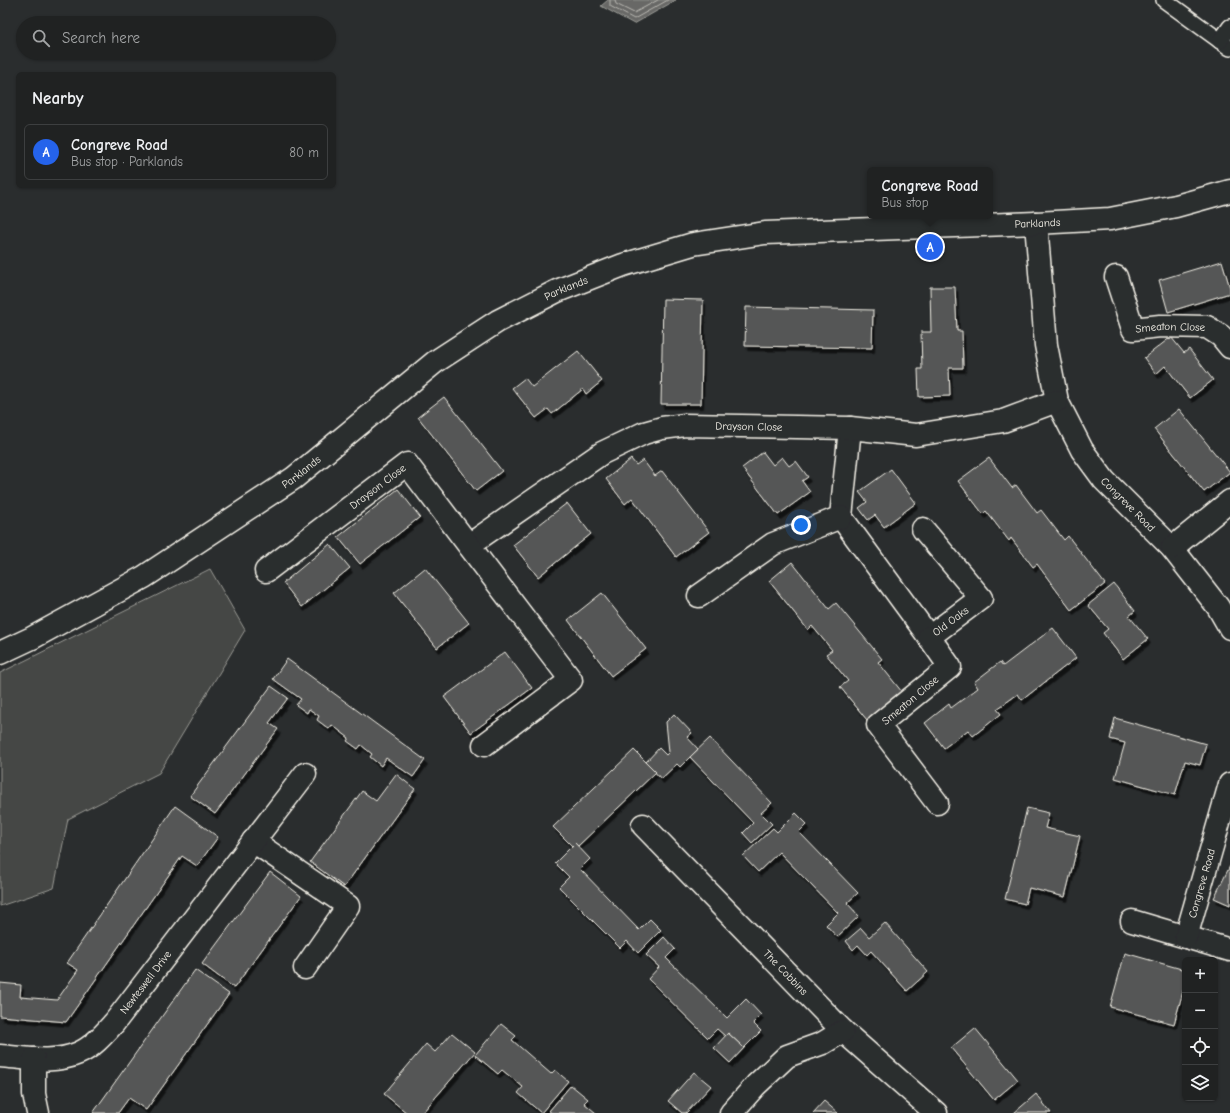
<!DOCTYPE html>
<html lang="en">
<head>
<meta charset="utf-8">
<style>
	:root { --surface:#202222; --page:#2d2f2f; --text:#f1f3f6; --muted:#a2a4a5; --line:#3d3f40; --accent:#2563eb }
	body { margin:0; font-family:"Comic Neue",sans-serif; background:var(--page); color:var(--text) }
	.controls { position:absolute; right:12px; bottom:12px; display:grid; overflow:hidden; border-radius:6px; box-shadow:0 1px 3px #0004 }
	.controls button { width:36px; height:36px; display:grid; place-items:center; padding:0; border:0; border-bottom:1px solid var(--line); background:var(--surface); color:var(--text); font:20px sans-serif }
	.you { position:absolute; left:801px; top:525px; width:14px; height:14px; margin:-10px; border:3px solid #fff; border-radius:50%; background:#1a73e8; box-shadow:0 0 0 6px #1a73e833 }
	.badge { display:grid; place-items:center; width:26px; height:26px; border-radius:50%; background:var(--accent); color:#fff; font-size:13px; font-weight:700 }
	.pin { position:absolute; translate:-50% -50%; border:2px solid #fff; box-shadow:0 1px 4px #0006 }
	.popup { position:absolute; left:867px; top:167px; width:126px; height:52px; box-sizing:border-box; display:grid; place-content:center; border-radius:6px; background:var(--surface); filter:drop-shadow(0 1px 3px #0005); font-size:13px; white-space:nowrap; color:var(--muted) }
	.popup b { font-size:15px; color:var(--text) }
	.popup::after { content:''; position:absolute; left:50%; top:100%; margin-left:-8px; border:8px solid transparent; border-top-color:var(--surface) }
	.list { margin:0; padding:0; list-style:none }
	h2 { display:flex; justify-content:space-between; align-items:center; height:52px; margin:0; padding:0 16px; font-size:17px }
	h2 small { font-size:13px; font-weight:400; color:var(--muted) }
	.list li { display:grid; grid-template-columns:26px 1fr auto; gap:12px; align-items:center; box-sizing:border-box; height:56px; margin:0 8px 8px; padding:0 8px; border:1px solid var(--line); border-radius:6px }
	.list b { display:block; font-size:15px; white-space:nowrap }
	.list p { margin:0; font-size:13px; white-space:nowrap; color:var(--muted) }
	.list em { font-size:13px; font-style:normal; color:var(--muted) }
	.icon { flex:none; width:22px; height:22px; fill:none; stroke:currentColor; stroke-width:2; stroke-linecap:round; stroke-linejoin:round }
	.map { position:relative; flex:none; width:1230px; height:1113px; overflow:hidden }
	.search { position:absolute; background:var(--surface); box-shadow:0 1px 3px #0004; left:16px; top:16px; width:320px; height:44px; display:flex; align-items:center; gap:10px; box-sizing:border-box; padding:0 14px; border-radius:22px; color:var(--muted); font-size:15px }
	.panel { position:absolute; background:var(--surface); box-shadow:0 1px 3px #0004; left:16px; top:72px; width:320px; height:116px; border-radius:6px }
	.map>svg:first-child { display:block }
	.green { fill:#444645; stroke:#9c9c96 }
	.water { fill:#676866; stroke:#9f9f9a }
	.lines { fill:none; stroke-linecap:round; stroke-linejoin:round }
	.shore { stroke:#bcbab4; stroke-width:1 }
	.building { fill:#555756; stroke:#f4f1e8; filter:url(#shadow) }
	.service-casing { stroke:#f4f1e8; stroke-width:18 }
	.minor-casing { stroke:#f4f1e8; stroke-width:25 }
	.tertiary-casing { stroke:#f4f1e8; stroke-width:25 }
	.service { stroke:#2a2d2e; stroke-width:15 }
	.minor { stroke:#2a2d2e; stroke-width:22 }
	.tertiary { stroke:#2a2d2e; stroke-width:22 }
	.labels { text-anchor:middle; stroke-width:3; stroke-linejoin:round; paint-order:stroke }
	.street-label { font-size:11px; fill:#f4f1e8; stroke:#2a2d2e }
</style>
</head>
<body>
<div class="map">
<svg width="1230" height="1113" viewBox="0 0 1230 1113">
	<defs>
		<filter id="shadow"><feDropShadow dx="2.5" dy="4.5" stdDeviation="0" flood-color="#0009"/></filter>
	</defs>
	<rect width="100%" height="100%" fill="#2a2d2e"/>
	<filter id="ink" filterUnits="userSpaceOnUse"><feTurbulence type="fractalNoise" baseFrequency=".025" numOctaves="2"/><feDisplacementMap in="SourceGraphic" scale="8" xChannelSelector="R" yChannelSelector="G"/><feConvolveMatrix kernelMatrix="1 2 1 2 8 2 1 2 1" color-interpolation-filters="sRGB"/></filter>
	<g filter="url(#ink)">
		<!-- green -->
		<polygon class="green" points="210,569 245,630 159,773 68,819 54,888 0,906 0,673"/>
		<!-- water -->
		<polygon class="water" points="608,0 676,0 634,24 601,6"/>
		<g class="lines">
			<!-- shore -->
			<g class="shore">
				<polyline points="610,0 610,6 634,19 668,0"/>
				<polyline points="615,0 616,4 634,13 658,0"/>
			</g>
		</g>
		<!-- building -->
		<g class="building">
			<polygon points="1222,261 1230,288 1230,293 1168,312 1159,280"/>
			<polygon points="930,287 955,287 957,331 962,331 963,368 949,368 950,396 919,397 918,369 922,369 921,332 931,332"/>
			<polygon points="663,299 703,300 701,404 661,404"/>
			<polygon points="746,307 873,310 872,348 745,346"/>
			<polygon points="1171,337 1184,353 1189,349 1213,380 1190,398 1165,366 1156,374 1144,358"/>
			<polygon points="578,351 602,381 586,394 583,389 552,414 548,409 536,418 512,388 525,378 532,387"/>
			<polygon points="444,397 502,471 476,491 418,417"/>
			<polygon points="1179,409 1230,472 1204,492 1154,429"/>
			<polygon points="763,452 773,465 782,457 789,466 796,461 808,477 802,481 810,492 778,515 742,468"/>
			<polygon points="989,458 1012,488 1016,485 1037,513 1041,510 1064,540 1068,536 1105,584 1071,610 1037,564 1033,567 1011,538 1009,541 986,511 983,514 958,481"/>
			<polygon points="631,459 636,465 643,460 655,476 662,471 709,532 676,557 632,498 625,504 606,479"/>
			<polygon points="891,469 916,503 884,527 875,515 868,520 859,508 867,502 859,492"/>
			<polygon points="398,489 420,517 360,564 338,537"/>
			<polygon points="567,503 591,534 538,577 513,545"/>
			<polygon points="330,544 350,568 302,607 283,583"/>
			<polygon points="792,562 829,609 836,603 882,659 878,662 902,692 867,720 840,687 848,681 826,654 832,650 812,626 808,630 769,581"/>
			<polygon points="425,568 469,623 437,648 394,593"/>
			<polygon points="1114,584 1135,611 1129,616 1148,639 1123,659 1103,633 1108,629 1088,605"/>
			<polygon points="602,593 646,649 611,676 568,620"/>
			<polygon points="1053,628 1076,658 1022,700 1018,694 997,709 1001,714 973,736 968,730 944,748 925,723 949,704 951,708 978,688 974,682 1000,662 1003,666"/>
			<polygon points="505,652 532,688 471,733 444,697"/>
			<polygon points="287,659 425,760 413,777 386,758 381,766 370,757 372,754 361,745 358,749 347,741 349,738 332,725 329,729 317,720 319,716 309,709 307,713 296,705 301,699 273,679"/>
			<polygon points="271,686 288,698 269,723 278,729 215,814 190,796"/>
			<polygon points="674,714 692,733 687,737 698,749 680,767 677,764 661,779 646,762 659,748 666,755 669,752 666,722"/>
			<polygon points="1115,718 1206,744 1200,765 1185,761 1175,795 1115,778 1125,743 1110,739"/>
			<polygon points="710,738 772,803 761,813 772,824 752,843 743,833 753,823 690,757"/>
			<polygon points="634,750 656,772 578,846 575,843 572,846 553,827"/>
			<polygon points="396,774 415,789 344,887 310,862 362,791 376,801"/>
			<polygon points="175,806 218,837 197,866 182,856 66,1022 0,1016 0,983 21,985 20,997 57,1000 78,970 67,963"/>
			<polygon points="1027,808 1049,813 1045,828 1080,836 1065,897 1029,888 1025,904 1005,899"/>
			<polygon points="796,813 807,824 799,832 858,893 847,903 859,916 837,937 826,925 838,913 779,852 758,872 743,856 773,828 777,832"/>
			<polygon points="575,843 590,859 580,869 639,930 650,919 661,930 638,953 627,941 620,948 559,887 569,877 555,863"/>
			<polygon points="1230,866 1230,905 1214,898"/>
			<polygon points="270,872 301,896 234,988 202,964"/>
			<polygon points="885,923 928,972 907,991 871,951 867,955 858,945 853,950 846,941 861,928 869,937"/>
			<polygon points="664,937 675,949 666,958 727,1018 746,999 761,1015 753,1023 761,1031 744,1048 728,1033 725,1036 717,1029 708,1038 648,979 659,967 646,955"/>
			<polygon points="1125,953 1185,970 1185,984 1174,1024 1110,1007"/>
			<polygon points="195,970 229,994 146,1110 129,1098 118,1113 93,1113"/>
			<polygon points="501,1024 516,1036 512,1040 551,1074 555,1070 568,1081 541,1113 518,1093 523,1087 502,1070 498,1074 475,1055"/>
			<polygon points="975,1028 1018,1080 994,1100 951,1048"/>
			<polygon points="452,1033 475,1052 422,1113 407,1113 384,1094 426,1044 435,1052"/>
			<polygon points="728,1033 744,1048 730,1063 714,1048"/>
			<polygon points="694,1072 711,1086 686,1113 682,1113 668,1101"/>
			<polygon points="571,1085 588,1099 584,1103 596,1113 552,1113 549,1111"/>
			<polygon points="1036,1094 1051,1113 1014,1113"/>
			<polygon points="824,1101 838,1113 813,1113"/>
		</g>
		<g class="lines">
			<defs>
				<g id="service">
					<polyline points="1164,0 1230,48"/>
					<polyline points="1220,41 1230,27"/>
				</g>
				<g id="minor">
					<path id="s1" d="M1036 223 1046 345 1057 401 1082 450 1104 480 1172 548 1218 607 1230 628"/>
					<path id="s2" d="M1116 277 1133 329 1160 326 1207 327 1221 336 1230 347"/>
					<path id="s3" d="M850 428 841 517 929 637 981 598 923 529"/>
					<path id="s4" d="M469 545 602 453 644 433 662 428 685 425 850 428 916 435 1003 421 1057 401"/>
					<polyline points="1172,548 1230,501"/>
					<path id="s5" d="M266 571 407 464 571 680 484 745"/>
					<polyline points="699,596 773,544 841,517"/>
					<polyline points="929,637 950,667 878,725 937,803"/>
					<path id="s6" d="M643 825 843 1031 936 1113"/>
					<polyline points="253,841 348,906 305,968"/>
					<polyline points="1132,921 1230,950"/>
					<path id="s7" d="M1186 937 1230 784"/>
					<path id="s8" d="M0 1056C26 1058 54 1064 79 1053 93 1047 104 1034 114 1023L305 774"/>
					<polyline points="34,1059 34,1094 38,1113"/>
					<polyline points="731,1113 756,1085 787,1056 823,1043 843,1031"/>
				</g>
				<g id="tertiary">
					<path id="s9" d="M0 653 32 638 144 577 294 478 435 362 498 321 557 291 623 265 693 244 765 233 1036 223 1110 219 1176 206 1230 191"/>
				</g>
			</defs>
			<!-- service casing -->
			<use href="#service" class="service-casing"/>
			<!-- minor casing -->
			<use href="#minor" class="minor-casing"/>
			<!-- tertiary casing -->
			<use href="#tertiary" class="tertiary-casing"/>
			<!-- service -->
			<use href="#service" class="service"/>
			<!-- minor -->
			<use href="#minor" class="minor"/>
			<!-- tertiary -->
			<use href="#tertiary" class="tertiary"/>
		</g>
	</g>
	<g class="labels">
		<!-- street labels -->
		<g class="street-label">
			<text dy="4" stroke="none"><textPath href="#s9" startOffset="1156">Parklands</textPath></text>
			<text dy="4" stroke="none"><textPath href="#s9" startOffset="676">Parklands</textPath></text>
			<text dy="4" stroke="none"><textPath href="#s2" startOffset="92">Smeaton Close</textPath></text>
			<text dy="4" stroke="none"><textPath href="#s4" startOffset="314">Drayson Close</textPath></text>
			<text dy="4" stroke="none"><textPath href="#s9" startOffset="352">Parklands</textPath></text>
			<text dy="4" stroke="none"><textPath href="#s5" startOffset="140">Drayson Close</textPath></text>
			<text dy="4" stroke="none"><textPath href="#s1" startOffset="306">Congreve Road</textPath></text>
			<text dy="4" stroke="none"><textPath href="#s3" startOffset="265">Old Oaks</textPath></text>
			<text transform="translate(910 700) rotate(-40)" y="4">Smeaton Close</text>
			<text dy="4" stroke="none"><textPath href="#s7" startOffset="56">Congreve Road</textPath></text>
			<text dy="4" stroke="none"><textPath href="#s6" startOffset="205">The Cobbins</textPath></text>
			<text dy="4" stroke="none"><textPath href="#s8" startOffset="178">Newteswell Drive</textPath></text>
		</g>
	</g>
</svg>
<div class="controls">
<button>+</button>
<button>−</button>
<button><svg class="icon" aria-label="locate" viewBox="0 0 24 24"><circle cx="12" cy="12" r="6"/><path d="M12 2v4M12 18v4M2 12h4M18 12h4"/></svg></button>
<button><svg class="icon" aria-label="layers" viewBox="0 0 24 24"><path d="M12 4l9 5-9 5-9-5zM3 14l9 5 9-5"/></svg></button>
</div>
<div class="you"></div>
<div class="pin badge" style="left:930px;top:247px">A</div>
<div class="popup"><b>Congreve Road</b>Bus stop</div>
<div class="search"><svg class="icon" aria-label="search" viewBox="0 0 24 24"><circle cx="10" cy="10" r="6"/><path d="M15 15l6 6"/></svg>Search here</div>
<section class="panel">
<h2>Nearby<small></small></h2>
<ul class="list">
<li><span class="badge">A</span><div><b>Congreve Road</b><p>Bus stop · Parklands</p></div><em>80 m</em></li>
</ul>
</section>
</div>
</body>
</html>
